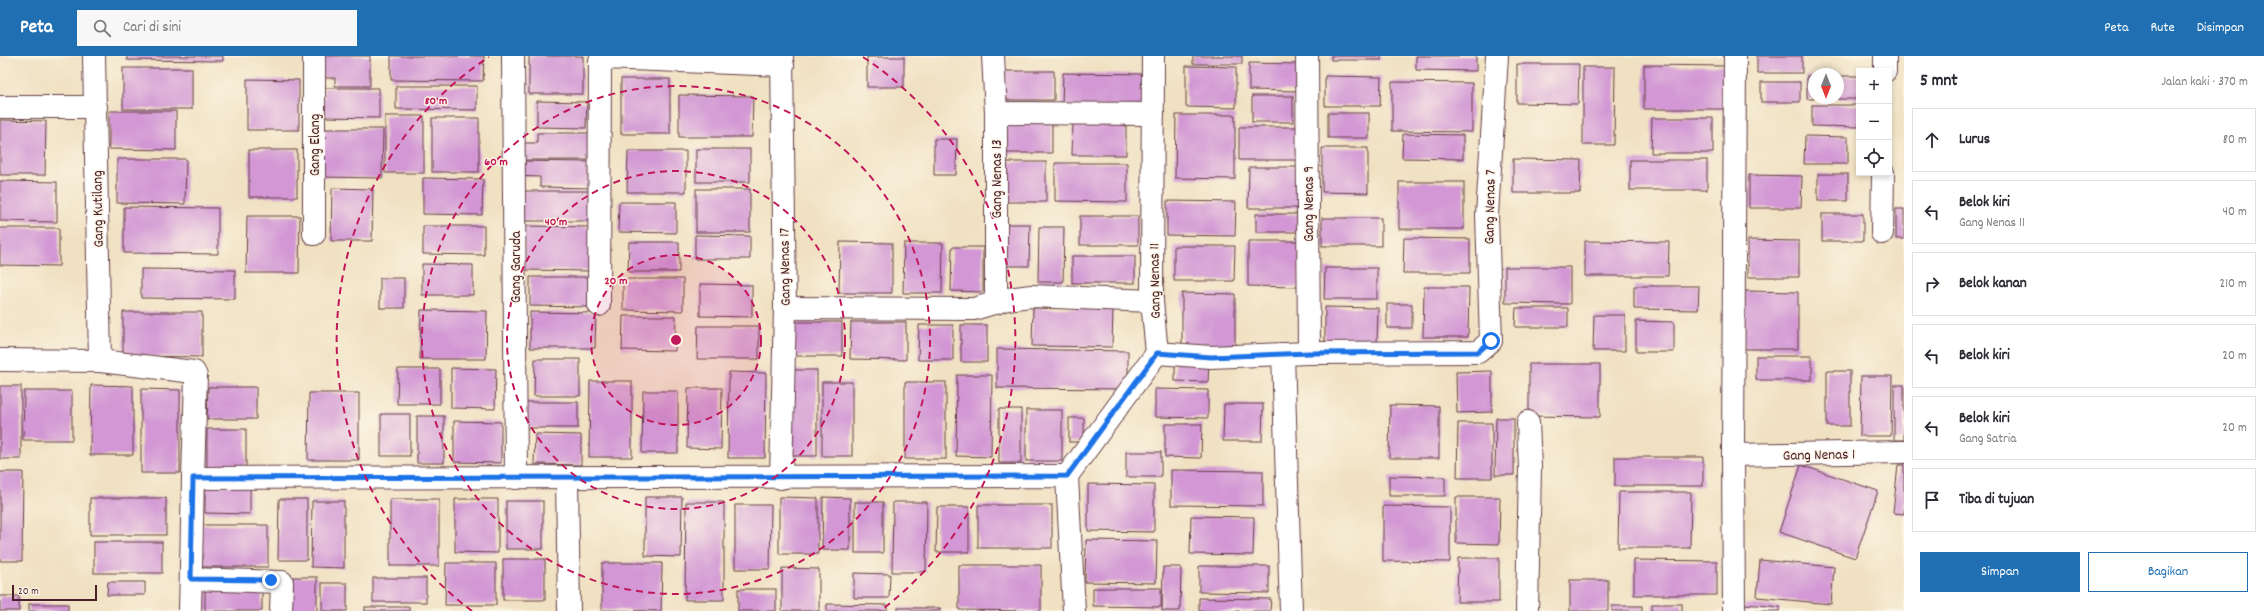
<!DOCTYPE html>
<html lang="id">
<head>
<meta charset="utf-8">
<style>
	:root { --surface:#fff; --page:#f7f7f7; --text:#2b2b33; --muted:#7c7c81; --line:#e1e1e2; --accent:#1f6fb2 }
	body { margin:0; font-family:Dekko,sans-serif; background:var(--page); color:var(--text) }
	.controls { position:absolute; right:12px; top:12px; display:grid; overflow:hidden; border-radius:0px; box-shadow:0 2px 6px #0003 }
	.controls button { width:36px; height:36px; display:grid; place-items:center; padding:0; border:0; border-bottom:1px solid var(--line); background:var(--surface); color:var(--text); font:20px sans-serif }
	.compass { position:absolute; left:1808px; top:12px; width:36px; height:36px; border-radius:50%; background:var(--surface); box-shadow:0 2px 6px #0003; rotate:180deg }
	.scale { position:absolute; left:12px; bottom:10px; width:85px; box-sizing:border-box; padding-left:4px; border:2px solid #4a1f2b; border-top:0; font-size:11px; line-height:14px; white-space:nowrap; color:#4a1f2b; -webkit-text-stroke:3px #fcf5e5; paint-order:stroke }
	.stop { position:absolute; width:12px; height:12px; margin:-9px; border:3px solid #1a73e8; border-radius:50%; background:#fff }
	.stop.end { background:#1a73e8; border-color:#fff; box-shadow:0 1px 4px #0008 }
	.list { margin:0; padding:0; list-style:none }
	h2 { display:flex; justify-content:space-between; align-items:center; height:52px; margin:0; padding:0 16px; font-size:17px }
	h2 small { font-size:13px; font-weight:400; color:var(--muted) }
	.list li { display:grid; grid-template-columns:26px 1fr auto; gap:12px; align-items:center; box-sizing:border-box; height:64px; margin:0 8px 8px; padding:0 8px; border:1px solid var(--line); border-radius:0px }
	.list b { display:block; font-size:15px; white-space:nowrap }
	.list p { margin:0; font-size:13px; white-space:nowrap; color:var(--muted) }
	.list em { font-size:13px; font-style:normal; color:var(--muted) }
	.actions { display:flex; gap:8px; padding:12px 16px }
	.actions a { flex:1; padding:9px 0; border:1px solid var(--accent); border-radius:0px; text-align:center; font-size:14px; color:var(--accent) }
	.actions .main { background:var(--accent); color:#fff }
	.icon { flex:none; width:22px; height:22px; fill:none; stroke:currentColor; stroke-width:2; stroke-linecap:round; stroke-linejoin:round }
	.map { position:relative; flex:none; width:1904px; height:555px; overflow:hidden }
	header { display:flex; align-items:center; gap:24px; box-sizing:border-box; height:56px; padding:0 20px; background:var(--accent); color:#fff }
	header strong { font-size:19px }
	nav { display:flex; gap:22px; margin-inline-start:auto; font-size:14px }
	.search { width:280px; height:36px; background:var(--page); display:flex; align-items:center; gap:10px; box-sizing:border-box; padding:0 14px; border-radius:0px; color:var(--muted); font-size:15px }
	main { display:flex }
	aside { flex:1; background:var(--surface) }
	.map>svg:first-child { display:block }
	.building { fill:#d297d4 }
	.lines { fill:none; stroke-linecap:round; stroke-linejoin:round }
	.minor-casing { stroke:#633c42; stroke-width:24 }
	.minor { stroke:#fff; stroke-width:22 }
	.route { stroke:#1a73e8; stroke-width:5 }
	.ring { fill:none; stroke:#c2185b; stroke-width:2; stroke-dasharray:7 5 }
	.labels { text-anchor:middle; stroke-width:3; stroke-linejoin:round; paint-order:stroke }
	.street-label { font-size:15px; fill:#4a1f2b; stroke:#fcf5e5 }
	.centre { fill:#c2185b; stroke:#fcf5e5; stroke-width:2 }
	.ring-label { font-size:12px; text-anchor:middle; font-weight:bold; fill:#c2185b; stroke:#fcf5e5; stroke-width:3; stroke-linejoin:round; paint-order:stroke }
</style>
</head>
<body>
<header>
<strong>Peta</strong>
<div class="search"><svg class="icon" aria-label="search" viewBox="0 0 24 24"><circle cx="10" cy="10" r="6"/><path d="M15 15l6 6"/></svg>Cari di sini</div>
<nav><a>Peta</a><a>Rute</a><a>Disimpan</a></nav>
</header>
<main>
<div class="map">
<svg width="1904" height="555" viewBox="0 0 1904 555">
	<rect width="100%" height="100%" fill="#fcf5e5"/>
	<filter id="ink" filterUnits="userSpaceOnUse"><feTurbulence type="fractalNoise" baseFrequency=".025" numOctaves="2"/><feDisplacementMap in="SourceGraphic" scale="8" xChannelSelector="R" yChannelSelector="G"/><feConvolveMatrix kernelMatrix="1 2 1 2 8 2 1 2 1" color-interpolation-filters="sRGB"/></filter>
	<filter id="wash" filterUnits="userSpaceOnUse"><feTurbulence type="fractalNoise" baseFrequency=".012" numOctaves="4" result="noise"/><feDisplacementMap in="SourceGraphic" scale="16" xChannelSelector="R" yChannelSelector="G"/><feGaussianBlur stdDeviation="0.9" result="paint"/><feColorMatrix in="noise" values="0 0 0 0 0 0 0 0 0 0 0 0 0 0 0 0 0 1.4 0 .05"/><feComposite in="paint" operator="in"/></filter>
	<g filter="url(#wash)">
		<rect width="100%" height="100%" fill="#f0e1c2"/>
		<g id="blocks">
			<!-- building -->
			<g class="building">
				<polygon points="127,0 223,0 223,5 127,4"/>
				<polygon points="322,0 370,0 370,30 335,30 335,22 322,22"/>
				<polygon points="391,0 484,0 483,25 391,24"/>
				<rect x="529" y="0" width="54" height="38"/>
				<rect x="1193" y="0" width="49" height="8"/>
				<rect x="1331" y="0" width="50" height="4"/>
				<polygon points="1416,0 1476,0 1476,15 1416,14"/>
				<rect x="1757" y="0" width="45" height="17"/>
				<rect x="867" y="1" width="37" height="30"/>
				<polygon points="1249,7 1299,8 1299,35 1249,34"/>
				<polygon points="1517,8 1579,8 1578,48 1517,47"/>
				<polygon points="1644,9 1725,10 1725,53 1644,53"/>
				<polygon points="1186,10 1236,11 1236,52 1186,51"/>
				<polygon points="1583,11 1615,11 1614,89 1583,89"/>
				<rect x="123" y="12" width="69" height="41"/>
				<polygon points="1000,15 1054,15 1054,44 999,44"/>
				<polygon points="1063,17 1144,18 1144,51 1062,50"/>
				<polygon points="1325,20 1381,21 1380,50 1325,50"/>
				<rect x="1807" y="20" width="7" height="23"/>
				<rect x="1838" y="20" width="21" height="23"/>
				<polygon points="247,23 299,24 299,74 247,74"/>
				<rect x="621" y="23" width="49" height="55"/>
				<polygon points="1392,26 1472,27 1472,76 1392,75"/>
				<rect x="1761" y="26" width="39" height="20"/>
				<polygon points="396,30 477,30 477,54 396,53"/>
				<polygon points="324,32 379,32 379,62 324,61"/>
				<polygon points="679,39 753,40 752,81 679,81"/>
				<rect x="1252" y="40" width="41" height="26"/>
				<polygon points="537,45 587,46 586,72 537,71"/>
				<polygon points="1812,49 1859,49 1859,71 1812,70"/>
				<polygon points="109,55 176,55 176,94 109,93"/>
				<rect x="1328" y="57" width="41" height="25"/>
				<polygon points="1176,59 1235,59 1235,123 1175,122"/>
				<rect x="385" y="60" width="39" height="57"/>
				<rect x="432" y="62" width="47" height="54"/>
				<polygon points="1652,62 1713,62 1713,97 1651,97"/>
				<polygon points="0,64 46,65 45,119 0,119"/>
				<polygon points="1073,65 1126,66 1126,99 1072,99"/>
				<rect x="1004" y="66" width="48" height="31"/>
				<polygon points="1239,71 1298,71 1297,104 1239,104"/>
				<polygon points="321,73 383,73 382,122 321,121"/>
				<polygon points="537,77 593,77 593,104 516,104 516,87 537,87"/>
				<polygon points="1403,78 1463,79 1463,103 1402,102"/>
				<polygon points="1805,80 1848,81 1848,108 1804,108"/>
				<polygon points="934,83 957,83 956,119 934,119"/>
				<polygon points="1322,92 1368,92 1368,137 1322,136"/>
				<rect x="696" y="93" width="54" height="33"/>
				<rect x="249" y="94" width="48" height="47"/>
				<polygon points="628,95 686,95 686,136 627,136"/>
				<polygon points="117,103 186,103 185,148 117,147"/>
				<polygon points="1513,103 1581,104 1580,137 1513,137"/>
				<rect x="1630" y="104" width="77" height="30"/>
				<polygon points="515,105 594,106 594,132 540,131 540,121 515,120"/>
				<rect x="1002" y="106" width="44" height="40"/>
				<polygon points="1055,107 1127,107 1127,146 1055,145"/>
				<polygon points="1249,111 1303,111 1302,152 1248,152"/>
				<rect x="1818" y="118" width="30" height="27"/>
				<polygon points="1749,119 1802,120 1801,152 1749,152"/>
				<polygon points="423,122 483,123 482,159 423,158"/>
				<polygon points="0,125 57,126 57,166 0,165"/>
				<rect x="1399" y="126" width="65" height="47"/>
				<polygon points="332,132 373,133 372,185 331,185"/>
				<rect x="696" y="133" width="54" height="43"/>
				<rect x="520" y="135" width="71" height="30"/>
				<polygon points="1167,145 1236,146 1235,180 1167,179"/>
				<polygon points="619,146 676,146 676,177 618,176"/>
				<polygon points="124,151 218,152 218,198 124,197"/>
				<rect x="1896" y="153" width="8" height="30"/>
				<rect x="1256" y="158" width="45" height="18"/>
				<rect x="1822" y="158" width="41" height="27"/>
				<polygon points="247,160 300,160 299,217 246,217"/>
				<rect x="1080" y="160" width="58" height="29"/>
				<rect x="1322" y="162" width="59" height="28"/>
				<polygon points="1003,168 1030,168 1029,210 1003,210"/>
				<polygon points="423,170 484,170 484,199 423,198"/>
				<polygon points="524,170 592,171 591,215 524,214"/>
				<polygon points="1039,171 1064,171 1063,226 1038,226"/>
				<polygon points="0,172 59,172 59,210 0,209"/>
				<polygon points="695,179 750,180 750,203 695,203"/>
				<polygon points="1404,182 1470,183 1470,217 1403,217"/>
				<polygon points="1748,184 1799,185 1799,221 1748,221"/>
				<polygon points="1248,185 1300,185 1299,231 1248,230"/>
				<polygon points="1585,185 1669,186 1668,220 1585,220"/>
				<polygon points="629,186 679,186 679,216 628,216"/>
				<polygon points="840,186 892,187 892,237 839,237"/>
				<polygon points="904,187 943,187 942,237 903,237"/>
				<polygon points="1174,190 1235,190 1234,225 1174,225"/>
				<polygon points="952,191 983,191 983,236 951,235"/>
				<rect x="1072" y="200" width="63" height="27"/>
				<polygon points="422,208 473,209 473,239 422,239"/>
				<polygon points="1505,211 1570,211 1570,248 1505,247"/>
				<polygon points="1325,212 1377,212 1377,243 1324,243"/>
				<polygon points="141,213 235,214 235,243 141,242"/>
				<polygon points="530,221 591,221 591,251 530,250"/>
				<rect x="380" y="222" width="24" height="30"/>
				<polygon points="623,223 683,223 683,255 623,254"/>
				<polygon points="700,228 752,229 752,261 700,260"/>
				<polygon points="1634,230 1699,230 1698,254 1634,253"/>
				<polygon points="1424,231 1469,231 1468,281 1423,281"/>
				<polygon points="1744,235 1798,236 1798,293 1744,293"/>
				<polygon points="1182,237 1235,238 1235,295 1182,294"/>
				<rect x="1387" y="248" width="25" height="24"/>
				<polygon points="1325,251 1378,252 1377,287 1325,287"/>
				<polygon points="1033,252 1113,252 1112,291 1032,290"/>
				<polygon points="1516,252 1568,252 1568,271 1515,271"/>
				<polygon points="421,254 487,255 486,303 420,303"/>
				<polygon points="123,256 202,256 202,301 123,300"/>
				<polygon points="530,256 596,257 595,292 530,292"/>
				<polygon points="1594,259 1625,259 1625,295 1593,295"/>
				<polygon points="623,260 676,260 675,295 622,294"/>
				<polygon points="1636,265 1674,266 1674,296 1636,296"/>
				<rect x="790" y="266" width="52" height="34"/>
				<polygon points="851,266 906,266 906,304 850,303"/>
				<polygon points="919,269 953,269 953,304 918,304"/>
				<rect x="961" y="269" width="26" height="37"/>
				<polygon points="698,270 759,270 759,303 697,303"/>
				<polygon points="997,293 1128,295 1128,333 997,332"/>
				<rect x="1756" y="300" width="56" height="24"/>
				<polygon points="535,303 580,303 580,340 534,340"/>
				<polygon points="1175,304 1209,304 1208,326 1175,325"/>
				<polygon points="1529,308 1600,308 1600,361 1529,360"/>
				<polygon points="451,312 496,313 495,353 451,352"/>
				<polygon points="398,313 440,313 440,348 397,348"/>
				<rect x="786" y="314" width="31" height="86"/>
				<polygon points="1492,315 1492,356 1457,357 1456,316"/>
				<rect x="1827" y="315" width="23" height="55"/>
				<polygon points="729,316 766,317 765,402 728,402"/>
				<polygon points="957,319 992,319 991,401 956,400"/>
				<polygon points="1861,320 1892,320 1891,380 1860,380"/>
				<polygon points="590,325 632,325 632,401 589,401"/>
				<rect x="822" y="326" width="30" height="74"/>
				<rect x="905" y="326" width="41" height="77"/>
				<polygon points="91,329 133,330 133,399 90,399"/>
				<rect x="1894" y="329" width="10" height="55"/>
				<rect x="0" y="330" width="21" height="73"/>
				<polygon points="208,331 256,331 256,363 207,363"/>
				<polygon points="688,332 722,332 721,393 687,392"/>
				<polygon points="141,333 180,334 180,417 141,417"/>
				<polygon points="1155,333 1208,334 1208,362 1155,361"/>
				<polygon points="24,335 72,335 72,384 23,384"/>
				<polygon points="643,335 678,335 678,397 642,397"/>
				<polygon points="309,337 359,337 359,404 308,404"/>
				<rect x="524" y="346" width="54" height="26"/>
				<polygon points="1224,348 1263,348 1262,385 1223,385"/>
				<polygon points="1390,349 1439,350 1439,402 1389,402"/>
				<rect x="999" y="353" width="22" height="54"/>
				<rect x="1026" y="354" width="36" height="51"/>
				<rect x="381" y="358" width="29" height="42"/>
				<rect x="417" y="360" width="27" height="47"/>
				<rect x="1069" y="362" width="15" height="24"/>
				<polygon points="1496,362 1514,362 1514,419 1495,419"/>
				<polygon points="454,365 501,366 501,407 454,406"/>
				<polygon points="1458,367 1492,367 1492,422 1457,422"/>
				<polygon points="1165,368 1202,368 1201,402 1165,401"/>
				<rect x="207" y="373" width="39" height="38"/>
				<polygon points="535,378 581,379 581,409 534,408"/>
				<rect x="1126" y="396" width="35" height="25"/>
				<rect x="1615" y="401" width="88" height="29"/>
				<polygon points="1801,409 1878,435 1855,502 1779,476"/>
				<polygon points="1898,409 1904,409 1904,458 1893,457"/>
				<polygon points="1171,414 1263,415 1263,450 1171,449"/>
				<polygon points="0,416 23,416 22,505 0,505"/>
				<polygon points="1389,420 1445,421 1445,440 1389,440"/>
				<polygon points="1088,428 1154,429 1154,476 1088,475"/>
				<polygon points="205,430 250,430 250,458 205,457"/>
				<polygon points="1619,436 1691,436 1690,492 1618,492"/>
				<polygon points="645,441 682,441 681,501 645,500"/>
				<polygon points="779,441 818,442 818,498 779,498"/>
				<polygon points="823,441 850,442 850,494 822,494"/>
				<polygon points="1456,441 1500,441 1499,488 1456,487"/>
				<rect x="90" y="442" width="76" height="37"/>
				<polygon points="279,443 307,443 307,504 278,504"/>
				<rect x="390" y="443" width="49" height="67"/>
				<polygon points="455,443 498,443 498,497 455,496"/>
				<polygon points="312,445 344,445 344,512 311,511"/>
				<rect x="506" y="445" width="37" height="48"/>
				<polygon points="686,446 724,446 724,544 685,544"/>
				<rect x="855" y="446" width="28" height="51"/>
				<polygon points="893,446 927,446 926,516 892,516"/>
				<polygon points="735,449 771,449 770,513 735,513"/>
				<rect x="978" y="449" width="74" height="43"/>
				<polygon points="1383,450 1450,451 1450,506 1383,505"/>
				<polygon points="937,451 969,451 969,496 936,496"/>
				<polygon points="1191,460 1254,461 1253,499 1190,498"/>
				<polygon points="202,469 268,469 268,511 201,511"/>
				<polygon points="1086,484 1157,485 1156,527 1085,526"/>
				<rect x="94" y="486" width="68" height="31"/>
				<polygon points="1458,502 1499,502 1499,546 1457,546"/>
				<rect x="503" y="503" width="42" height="41"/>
				<polygon points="1634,504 1717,505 1717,539 1634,539"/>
				<polygon points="1760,504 1834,511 1831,548 1757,541"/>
				<polygon points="446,507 496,507 496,549 445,549"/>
				<polygon points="602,507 662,507 661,555 602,554"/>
				<polygon points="959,509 1041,509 1041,555 959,554"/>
				<polygon points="1199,510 1269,510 1269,537 1199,536"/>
				<polygon points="1163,511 1181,511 1180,555 1162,555"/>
				<polygon points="782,512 819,513 819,555 782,555"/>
				<polygon points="854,517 890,518 889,542 854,542"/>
				<rect x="283" y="521" width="34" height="34"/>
				<rect x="373" y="522" width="53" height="24"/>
				<rect x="1570" y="524" width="38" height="31"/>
				<polygon points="108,526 145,526 145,539 107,539"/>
				<rect x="322" y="527" width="25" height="28"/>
				<polygon points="205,532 262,533 262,555 205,555"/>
				<polygon points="1093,532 1161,532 1161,551 1093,550"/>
				<rect x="738" y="533" width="38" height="22"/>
				<rect x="0" y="540" width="19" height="15"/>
				<polygon points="1199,542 1271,543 1270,555 1199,555"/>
				<rect x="29" y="548" width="39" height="7"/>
				<polygon points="827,548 887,549 887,555 827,555"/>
				<rect x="1652" y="548" width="30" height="7"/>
				<polygon points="1745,548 1780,551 1780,555 1744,555"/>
				<rect x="1612" y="550" width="30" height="5"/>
				<rect x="365" y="551" width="44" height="4"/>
				<rect x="898" y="552" width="42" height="3"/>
			</g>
		</g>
	</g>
	<g filter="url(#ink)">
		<use href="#blocks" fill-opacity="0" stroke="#633c42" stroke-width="1"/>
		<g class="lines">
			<defs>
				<g id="minor">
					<polyline points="94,0 100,305"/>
					<polyline points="314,0 314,178"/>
					<polyline points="513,0 516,422"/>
					<polyline points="993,0 996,57 996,247"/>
					<polyline points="1307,0 1309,297"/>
					<polyline points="1885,15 1885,0"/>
					<polyline points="0,51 96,51"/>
					<polyline points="996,57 1153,58"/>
					<polyline points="1882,177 1883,117"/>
					<polyline points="599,249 600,5 604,2 783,9"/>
					<polyline points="785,252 974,253 1007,243 1031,240 1152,245"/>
					<polyline points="1157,297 1211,301 1309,297 1478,296 1491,285 1487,159 1497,0"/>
					<polyline points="1283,298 1291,555"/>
					<polyline points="0,304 100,305 194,316 196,320 193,422 1067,420 1074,555"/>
					<polyline points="1733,399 1904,396"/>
					<polyline points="1067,420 1157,297 1152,245 1153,0"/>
					<polyline points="567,422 569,555"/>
					<polyline points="781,422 785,252 782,0"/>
					<polyline points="191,523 282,526 281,555"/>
					<polyline points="190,555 193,422"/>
					<polyline points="1527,555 1530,412 1528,366"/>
					<polyline points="1734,555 1733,399 1735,0"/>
				</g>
			</defs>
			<!-- minor casing -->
			<use href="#minor" class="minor-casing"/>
			<!-- minor -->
			<use href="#minor" class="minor"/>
		</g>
	</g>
	<g class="lines" filter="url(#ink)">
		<!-- route -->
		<polyline class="route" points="271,524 191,523 193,422 1067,420 1157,297 1211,301 1309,297 1478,296 1491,285"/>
	</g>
	<!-- distance rings -->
	<circle cx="676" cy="284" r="85" fill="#c2185b" fill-opacity=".12"/>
	<g class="ring">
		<circle cx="676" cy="284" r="85"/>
		<circle cx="676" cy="284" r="169"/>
		<circle cx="676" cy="284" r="254"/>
		<path d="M472 555A339 339 0 0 1 489 1M863 1A339 339 0 0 1 880 555"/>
	</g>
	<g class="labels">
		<!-- street labels -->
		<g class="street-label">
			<text transform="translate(314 89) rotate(-90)" y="5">Gang Elang</text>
			<text transform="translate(996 123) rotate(-90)" y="5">Gang Nenas 13</text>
			<text transform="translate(1308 148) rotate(-90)" y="5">Gang Nenas 9</text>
			<text transform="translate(1489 151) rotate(-89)" y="5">Gang Nenas 7</text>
			<text transform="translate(97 153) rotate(-91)" y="5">Gang Kutilang</text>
			<text transform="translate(515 211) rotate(-90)" y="5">Gang Garuda</text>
			<text transform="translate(784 211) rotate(-91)" y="5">Gang Nenas 17</text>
			<text transform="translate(1154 225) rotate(-91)" y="5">Gang Nenas 11</text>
			<text transform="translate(1819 398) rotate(-1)" y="5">Gang Nenas 1</text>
		</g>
	</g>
	<circle cx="676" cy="284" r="6" class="centre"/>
	<g class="ring-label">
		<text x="436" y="48">80 m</text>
		<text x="496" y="109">60 m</text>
		<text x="556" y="169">40 m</text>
		<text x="616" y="228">20 m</text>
	</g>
</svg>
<div class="controls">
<button>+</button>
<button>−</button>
<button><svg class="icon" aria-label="locate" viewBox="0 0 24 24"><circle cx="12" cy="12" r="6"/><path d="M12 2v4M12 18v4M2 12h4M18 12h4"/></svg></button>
</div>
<svg class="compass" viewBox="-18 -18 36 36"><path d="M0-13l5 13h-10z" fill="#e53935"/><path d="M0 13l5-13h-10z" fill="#7c7c81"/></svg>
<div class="scale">20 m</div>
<div class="stop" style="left:1491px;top:285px"></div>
<div class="stop end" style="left:271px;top:524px"></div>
</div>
<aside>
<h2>5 mnt<small>Jalan kaki · 370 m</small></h2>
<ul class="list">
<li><svg class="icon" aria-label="ahead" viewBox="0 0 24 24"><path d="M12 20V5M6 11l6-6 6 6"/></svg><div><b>Lurus</b></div><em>80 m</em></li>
<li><svg class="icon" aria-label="left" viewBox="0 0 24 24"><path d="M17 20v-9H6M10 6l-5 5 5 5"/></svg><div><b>Belok kiri</b><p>Gang Nenas 11</p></div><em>40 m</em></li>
<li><svg class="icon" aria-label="right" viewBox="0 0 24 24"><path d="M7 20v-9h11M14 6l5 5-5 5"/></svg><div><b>Belok kanan</b></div><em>210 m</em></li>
<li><svg class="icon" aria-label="left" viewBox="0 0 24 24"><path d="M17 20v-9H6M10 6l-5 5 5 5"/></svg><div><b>Belok kiri</b></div><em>20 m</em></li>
<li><svg class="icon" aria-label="left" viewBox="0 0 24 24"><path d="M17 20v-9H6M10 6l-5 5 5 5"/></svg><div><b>Belok kiri</b><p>Gang Satria</p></div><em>20 m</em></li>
<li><svg class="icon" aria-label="arrive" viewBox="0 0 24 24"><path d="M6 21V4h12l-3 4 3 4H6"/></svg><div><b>Tiba di tujuan</b></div></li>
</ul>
<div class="actions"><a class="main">Simpan</a><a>Bagikan</a></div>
</aside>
</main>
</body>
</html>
